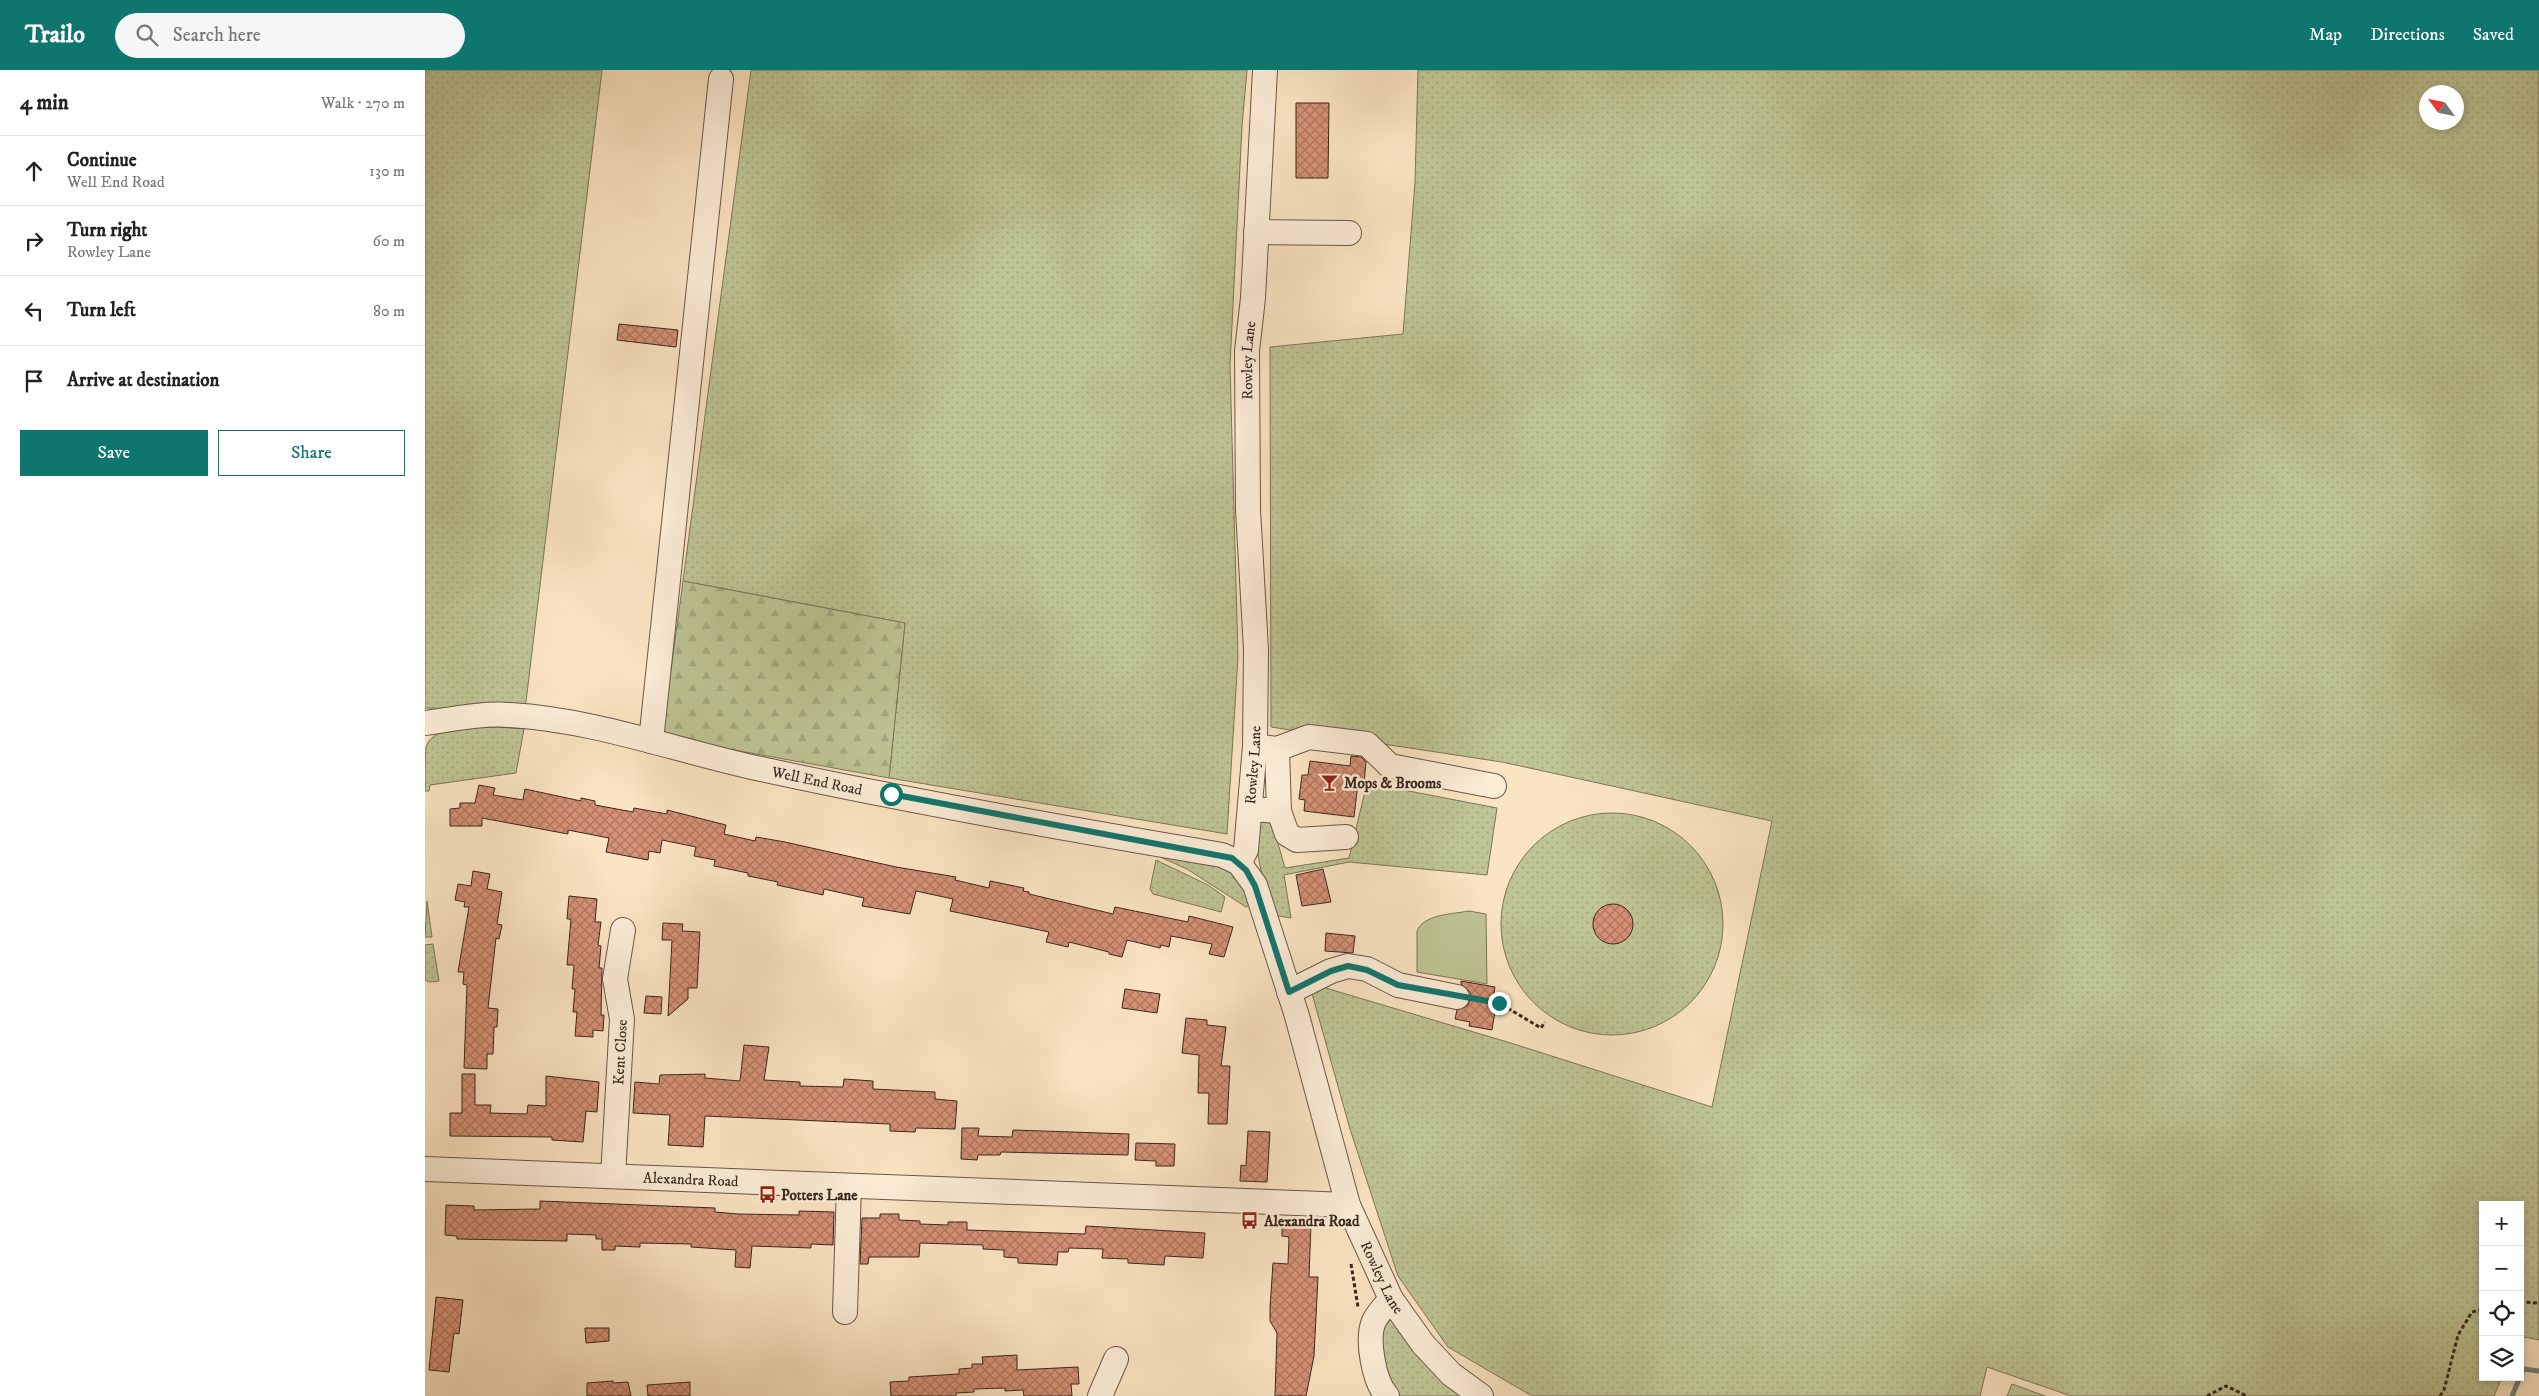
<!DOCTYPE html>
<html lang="en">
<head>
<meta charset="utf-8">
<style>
	:root { --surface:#fff; --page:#f6f6f6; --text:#222; --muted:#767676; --line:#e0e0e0; --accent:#0f766e }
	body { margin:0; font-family:"IM FELL DW Pica",serif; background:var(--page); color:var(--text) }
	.controls { position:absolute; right:15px; bottom:15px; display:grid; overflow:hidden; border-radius:0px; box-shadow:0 2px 8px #0003 }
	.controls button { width:45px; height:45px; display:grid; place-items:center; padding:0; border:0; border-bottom:1px solid var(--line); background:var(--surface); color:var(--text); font:25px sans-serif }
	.compass { position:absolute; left:1994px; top:15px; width:45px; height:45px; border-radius:50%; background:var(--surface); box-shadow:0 2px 8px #0003; rotate:303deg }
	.stop { position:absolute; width:15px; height:15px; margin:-11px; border:4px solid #0f766e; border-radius:50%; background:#fff }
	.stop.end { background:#0f766e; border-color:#fff; box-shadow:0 1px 5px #0008 }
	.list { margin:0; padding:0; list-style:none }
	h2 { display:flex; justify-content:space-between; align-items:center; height:65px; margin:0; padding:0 20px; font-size:21px }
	h2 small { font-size:16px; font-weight:400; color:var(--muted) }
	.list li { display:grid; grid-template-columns:32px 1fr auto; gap:15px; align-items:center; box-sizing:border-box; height:70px; padding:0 20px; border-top:1px solid var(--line) }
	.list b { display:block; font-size:19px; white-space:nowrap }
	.list p { margin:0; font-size:16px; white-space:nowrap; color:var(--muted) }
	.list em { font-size:16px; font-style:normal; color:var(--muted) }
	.actions { display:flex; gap:10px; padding:15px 20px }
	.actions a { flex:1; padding:11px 0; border:1px solid var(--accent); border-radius:0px; text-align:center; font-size:18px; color:var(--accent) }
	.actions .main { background:var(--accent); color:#fff }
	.icon { flex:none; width:28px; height:28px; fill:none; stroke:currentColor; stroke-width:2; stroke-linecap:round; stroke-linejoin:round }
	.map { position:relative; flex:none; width:2114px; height:1326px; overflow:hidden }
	header { display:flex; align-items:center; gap:30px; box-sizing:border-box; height:70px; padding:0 25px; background:var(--accent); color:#fff }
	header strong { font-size:24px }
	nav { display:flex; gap:28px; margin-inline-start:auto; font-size:18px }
	.search { width:350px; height:45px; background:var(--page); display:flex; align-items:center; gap:12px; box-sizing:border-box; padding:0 18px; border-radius:28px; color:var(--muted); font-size:19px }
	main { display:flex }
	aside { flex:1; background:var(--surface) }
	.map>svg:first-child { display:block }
	.grass { fill:url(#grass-dots); stroke:#7c755a; fill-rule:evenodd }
	.forest { fill:url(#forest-firs); stroke:#7c755a }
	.green { fill:#bec494; stroke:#7c755a }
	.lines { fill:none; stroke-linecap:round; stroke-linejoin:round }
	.stream { stroke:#768179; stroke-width:5 }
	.building { fill:url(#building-cross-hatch); stroke:#39261f }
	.minor-casing { stroke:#6a5648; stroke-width:26 }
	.path { stroke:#39261f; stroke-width:3; stroke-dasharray:4 2.5; stroke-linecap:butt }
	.minor { stroke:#fcedd7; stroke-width:24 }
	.route { stroke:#0f766e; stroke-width:6 }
	.labels { text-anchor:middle; stroke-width:5; stroke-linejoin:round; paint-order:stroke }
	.street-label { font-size:15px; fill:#39261f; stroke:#fcedd7 }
	.poi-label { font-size:15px; font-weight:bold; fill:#39261f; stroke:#fcedd7; text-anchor:start }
</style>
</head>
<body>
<header>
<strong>Trailo</strong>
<div class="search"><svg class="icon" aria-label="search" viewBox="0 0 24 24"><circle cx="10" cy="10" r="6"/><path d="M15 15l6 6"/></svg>Search here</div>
<nav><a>Map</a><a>Directions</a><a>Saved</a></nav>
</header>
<main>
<aside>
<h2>4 min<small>Walk · 270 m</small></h2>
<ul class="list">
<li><svg class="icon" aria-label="ahead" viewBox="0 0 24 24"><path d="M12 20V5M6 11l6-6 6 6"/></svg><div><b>Continue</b><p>Well End Road</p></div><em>130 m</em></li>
<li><svg class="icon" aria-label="right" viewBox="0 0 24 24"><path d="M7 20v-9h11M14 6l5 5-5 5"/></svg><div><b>Turn right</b><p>Rowley Lane</p></div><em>60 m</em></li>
<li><svg class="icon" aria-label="left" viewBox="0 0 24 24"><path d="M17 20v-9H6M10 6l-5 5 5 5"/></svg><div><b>Turn left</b></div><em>80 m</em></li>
<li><svg class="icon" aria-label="arrive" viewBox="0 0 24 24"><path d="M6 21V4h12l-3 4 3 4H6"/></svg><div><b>Arrive at destination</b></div></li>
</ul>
<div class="actions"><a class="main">Save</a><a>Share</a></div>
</aside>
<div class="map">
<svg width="2114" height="1326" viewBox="0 0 2114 1326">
	<defs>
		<pattern id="grass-dots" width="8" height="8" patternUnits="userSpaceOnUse" patternTransform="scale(1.25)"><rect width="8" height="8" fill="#bec494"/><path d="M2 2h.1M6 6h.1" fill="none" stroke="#a4a87f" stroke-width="1.8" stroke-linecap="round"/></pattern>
		<pattern id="forest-firs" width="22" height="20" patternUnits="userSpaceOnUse" patternTransform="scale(1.25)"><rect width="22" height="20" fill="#bec494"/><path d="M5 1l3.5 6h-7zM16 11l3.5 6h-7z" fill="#a4a87f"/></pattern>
		<pattern id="building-cross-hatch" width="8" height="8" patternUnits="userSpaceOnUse" patternTransform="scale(1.25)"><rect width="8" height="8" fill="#d69176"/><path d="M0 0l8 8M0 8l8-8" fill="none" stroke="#af7660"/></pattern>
	</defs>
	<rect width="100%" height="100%" fill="#fbe4c2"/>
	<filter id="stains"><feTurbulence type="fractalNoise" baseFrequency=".004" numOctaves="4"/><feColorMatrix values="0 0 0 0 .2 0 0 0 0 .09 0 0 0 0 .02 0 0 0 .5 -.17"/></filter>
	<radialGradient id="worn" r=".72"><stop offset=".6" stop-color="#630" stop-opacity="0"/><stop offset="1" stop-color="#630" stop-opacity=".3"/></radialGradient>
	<!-- grass -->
	<g class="grass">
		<polygon points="0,0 177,0 100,640 0,638"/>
		<polygon points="326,0 822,0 817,56 805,295 813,587 802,764 464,708 480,553 258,511"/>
		<path d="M993 0H2114V1270L2095 1266V1135H2058V1307H2077L2069 1326H1646L1562 1297 1555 1326H1107L1023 1277 973 1206 925 1059 884 913 1089 974 1287 1037 1347 751 1077 692 846 657 845 277 978 264 990 112ZM2002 22H2032V52H2002Z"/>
		<path d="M72 657 99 659 91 703 5 715 4 721H0C0 708 0 689 1 677 9 653 52 658 72 657Z"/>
		<path d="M942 713 1072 738 1062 805 924 792 859 805 866 848 848 845C842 822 823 769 837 749L847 752 860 798 924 788Z"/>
		<circle cx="1187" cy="854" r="111"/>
		<polygon points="736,783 782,791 811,803 826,834 821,837 762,799 733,786"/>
		<polygon points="731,790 783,815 800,827 796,842 728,824 725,819"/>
		<polygon points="2,831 7,867 0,867"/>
		<polygon points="8,874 14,911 5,912 0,910 0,875"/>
		<polygon points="965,1250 970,1253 1041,1326 973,1326 958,1301 957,1254"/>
	</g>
	<!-- forest -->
	<polygon class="forest" points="258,511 480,553 464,708 237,667"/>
	<!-- green -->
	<g class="green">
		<path d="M1044 841 1061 844 1062 914 992 902V861C999 844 1028 844 1044 841Z"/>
		<polygon points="1587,1314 1620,1326 1582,1326"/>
	</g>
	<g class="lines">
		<!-- stream -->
		<g class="stream">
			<polyline points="2095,1307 2099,1299 2114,1301"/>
			<polyline points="2087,1326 2095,1307"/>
		</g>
	</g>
	<!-- building -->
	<g class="building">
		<polygon points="871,33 904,33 903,108 871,108"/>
		<polygon points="194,254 253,260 251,277 192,270"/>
		<polygon points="926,686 936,687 941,692 939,714 933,713 929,747 879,741 880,730 874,729 877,705 883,705 885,691 925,696"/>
		<polygon points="54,715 70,718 68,725 98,730 100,719 156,731 156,728 170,731 170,735 208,742 209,738 242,744 242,740 301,755 299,764 330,771 331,767 360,772 471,797 531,807 530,810 564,818 565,811 599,818 598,821 604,822 604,824 688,844 690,837 763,852 764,846 808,857 799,887 784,884 787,874 746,866 744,877 736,875 735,878 702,870 697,887 684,884 684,882 644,872 643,877 621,872 624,862 525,841 528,829 491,821 485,844 437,836 439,828 399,819 398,825 352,815 353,812 323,806 323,803 289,796 290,790 269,786 271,777 237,770 235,783 224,781 223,790 181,782 184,768 143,760 143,764 57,748 57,756 25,756 25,739 35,738 35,733 50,733"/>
		<polygon points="898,799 906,832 877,836 871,805"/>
		<polygon points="48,801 65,804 62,819 77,822 72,854 77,855 74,869 71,868 63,938 73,939 72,957 69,957 68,984 62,984 62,999 39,998 42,915 38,914 39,902 33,902 44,837 39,837 40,832 30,830 33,814 46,816"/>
		<polygon points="144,826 172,829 170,852 176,852 173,875 176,876 174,898 177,898 176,945 179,945 178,961 168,960 168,967 150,966 152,942 148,942 150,919 147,919 149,895 142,895 146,849 142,849"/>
		<circle cx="1188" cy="854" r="20"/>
		<polygon points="238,853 258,854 257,861 275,862 272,918 263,918 263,929 243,946 247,870 237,870"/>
		<polygon points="901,863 930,866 928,883 900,881"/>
		<polygon points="1036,911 1070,917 1067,934 1071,935 1067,960 1044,956 1045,952 1030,949 1032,940 1042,936 1046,929 1045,922 1036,914"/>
		<polygon points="700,919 735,924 732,943 697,938"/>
		<polygon points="221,926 237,927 236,944 219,943"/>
		<polygon points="761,948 782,950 782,955 801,957 796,996 805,996 802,1054 783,1054 784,1023 773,1023 774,985 757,983"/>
		<polygon points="319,975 344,977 339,1010 375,1012 375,1016 416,1017 418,1017 419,1009 448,1011 448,1019 510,1022 510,1029 532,1031 530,1059 491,1058 490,1062 465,1061 465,1054 280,1046 278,1077 243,1075 245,1045 208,1043 210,1012 234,1014 235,1005 280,1004 280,1008 315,1011"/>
		<polygon points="37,1004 50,1004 50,1035 66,1035 65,1043 102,1044 103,1035 121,1036 121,1006 174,1012 172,1042 161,1041 158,1072 127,1070 127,1067 25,1066 25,1043 37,1043"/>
		<polygon points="537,1058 554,1058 553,1066 587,1067 588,1060 704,1064 703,1085 576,1082 575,1085 553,1085 552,1090 536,1089"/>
		<polygon points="823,1061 845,1062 842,1112 815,1111 816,1095 821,1096"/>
		<polygon points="711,1073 750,1074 749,1096 731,1096 731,1091 710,1090"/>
		<polygon points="115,1131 290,1138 290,1142 313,1144 374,1145 374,1141 409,1142 408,1175 386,1174 386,1178 327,1176 325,1198 310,1197 311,1180 266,1177 266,1174 215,1173 215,1177 190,1176 190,1180 177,1180 177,1169 171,1169 171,1165 142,1164 142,1171 32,1169 32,1166 20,1165 21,1135 49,1136 49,1140 115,1139"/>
		<polygon points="455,1144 474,1144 474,1150 495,1151 495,1154 523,1155 523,1152 542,1152 542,1160 660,1164 661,1156 780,1163 778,1188 740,1186 739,1195 703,1193 703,1189 677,1188 678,1179 644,1178 643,1182 633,1182 632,1195 593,1193 593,1188 579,1187 579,1180 558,1179 558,1175 495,1173 494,1187 444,1187 443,1194 435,1194 437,1148 455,1148"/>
		<polygon points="857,1152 886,1153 884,1207 893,1207 889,1286 881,1326 850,1326 852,1263 845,1251 845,1238 848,1193 863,1194 864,1167 857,1166"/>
		<polygon points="11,1227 38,1230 34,1264 29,1263 24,1302 4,1300"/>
		<polygon points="160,1258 184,1258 184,1271 161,1273"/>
		<polygon points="592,1285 592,1300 653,1297 654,1314 646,1314 647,1326 599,1326 598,1320 580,1321 580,1318 549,1319 549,1322 531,1323 531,1326 466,1326 465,1312 484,1311 484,1307 534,1304 534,1299 547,1298 547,1294 558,1294 557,1287"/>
		<polygon points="188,1311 188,1313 203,1312 206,1326 162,1326 162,1313"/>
		<polygon points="265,1312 265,1326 223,1326 222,1315"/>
	</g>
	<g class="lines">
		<defs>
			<g id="minor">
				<polyline points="831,162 924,163"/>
				<path id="s1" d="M0 653C28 649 57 643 85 645 171 650 252 681 336 699 488 732 643 759 797 785L814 793 830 815 872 946 923 1135 966 1229 998 1274 1026 1304 1056 1326"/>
				<polyline points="226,671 296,9"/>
				<polyline points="852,679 884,667 942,674 965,696 1069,716"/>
				<polyline points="826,739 854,741 852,679 836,677"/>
				<polyline points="854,741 862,764 872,770 921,767"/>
				<path id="s2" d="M814 793 821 780 830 676 831 579 823 440 822 281 828 228 840 0"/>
				<polyline points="864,922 906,901 923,896 942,899 973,915 1032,927"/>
				<path id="s3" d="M0 1099 923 1135"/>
				<path id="s4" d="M188 1106 197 949 190 909 198 860"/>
				<polyline points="420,1242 424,1116"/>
				<polyline points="675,1326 691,1289"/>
				<path d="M962 1326C949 1312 941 1269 949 1251 953 1243 960 1236 966 1229"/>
			</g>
		</defs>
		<!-- minor casing -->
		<use href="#minor" class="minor-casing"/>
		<!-- path -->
		<g class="path">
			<polyline points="1052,929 1074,933 1116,958 1120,952"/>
			<polyline points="926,1194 933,1237"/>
			<polyline points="2095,1232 2114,1233"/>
			<polyline points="1782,1326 1801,1316 1822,1326"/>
			<polyline points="2015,1326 2019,1320 2033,1265 2047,1242 2058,1239"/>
		</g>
		<!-- minor -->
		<use href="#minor" class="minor"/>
	</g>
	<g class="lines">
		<!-- route -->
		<polyline class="route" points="466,724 807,788 821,800 830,816 864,922 906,901 923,896 942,900 973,915 1074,933"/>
	</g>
	<!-- icons -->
	<defs>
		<symbol id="bar-bare" viewBox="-9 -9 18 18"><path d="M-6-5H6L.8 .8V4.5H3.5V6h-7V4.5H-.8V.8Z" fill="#8f2418" stroke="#fcedd7" stroke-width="2.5" paint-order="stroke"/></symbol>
		<symbol id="bus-bare" viewBox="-9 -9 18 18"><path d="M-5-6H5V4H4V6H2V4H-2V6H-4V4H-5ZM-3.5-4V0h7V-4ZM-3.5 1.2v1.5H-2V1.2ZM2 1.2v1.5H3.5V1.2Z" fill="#8f2418" stroke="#fcedd7" stroke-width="2.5" paint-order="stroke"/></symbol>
	</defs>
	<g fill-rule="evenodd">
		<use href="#bar-bare" x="892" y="700" width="25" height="25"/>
		<use href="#bus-bare" x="330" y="1112" width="25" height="25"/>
		<use href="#bus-bare" x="812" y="1138" width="25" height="25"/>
	</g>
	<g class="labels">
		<!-- street labels -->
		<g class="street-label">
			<text dy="5" stroke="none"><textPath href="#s2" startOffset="505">Rowley Lane</textPath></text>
			<text dy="5" stroke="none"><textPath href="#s2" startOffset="100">Rowley Lane</textPath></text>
			<text dy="5" stroke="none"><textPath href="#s1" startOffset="400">Well End Road</textPath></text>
			<text dy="5" stroke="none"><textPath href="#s4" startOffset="124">Kent Close</textPath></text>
			<text dy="5" stroke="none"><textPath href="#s3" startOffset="266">Alexandra Road</textPath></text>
			<text dy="5" stroke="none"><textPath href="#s1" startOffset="1271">Rowley Lane</textPath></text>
		</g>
		<!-- poi labels -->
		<g class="poi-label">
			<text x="919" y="718">Mops &amp; Brooms</text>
			<text x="356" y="1130">Potters Lane</text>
			<text x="839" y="1156">Alexandra Road</text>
		</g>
	</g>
	<rect width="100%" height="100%" filter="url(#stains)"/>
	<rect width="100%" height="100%" fill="url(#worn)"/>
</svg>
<div class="controls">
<button>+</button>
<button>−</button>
<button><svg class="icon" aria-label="locate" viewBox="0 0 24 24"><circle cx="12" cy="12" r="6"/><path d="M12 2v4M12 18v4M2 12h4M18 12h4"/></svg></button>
<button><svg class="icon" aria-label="layers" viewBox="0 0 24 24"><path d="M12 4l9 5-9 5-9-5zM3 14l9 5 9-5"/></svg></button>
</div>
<svg class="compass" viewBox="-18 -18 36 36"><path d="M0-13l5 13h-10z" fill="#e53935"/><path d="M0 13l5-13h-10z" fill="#767676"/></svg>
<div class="stop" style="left:466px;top:724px"></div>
<div class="stop end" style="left:1074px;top:933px"></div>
</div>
</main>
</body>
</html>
